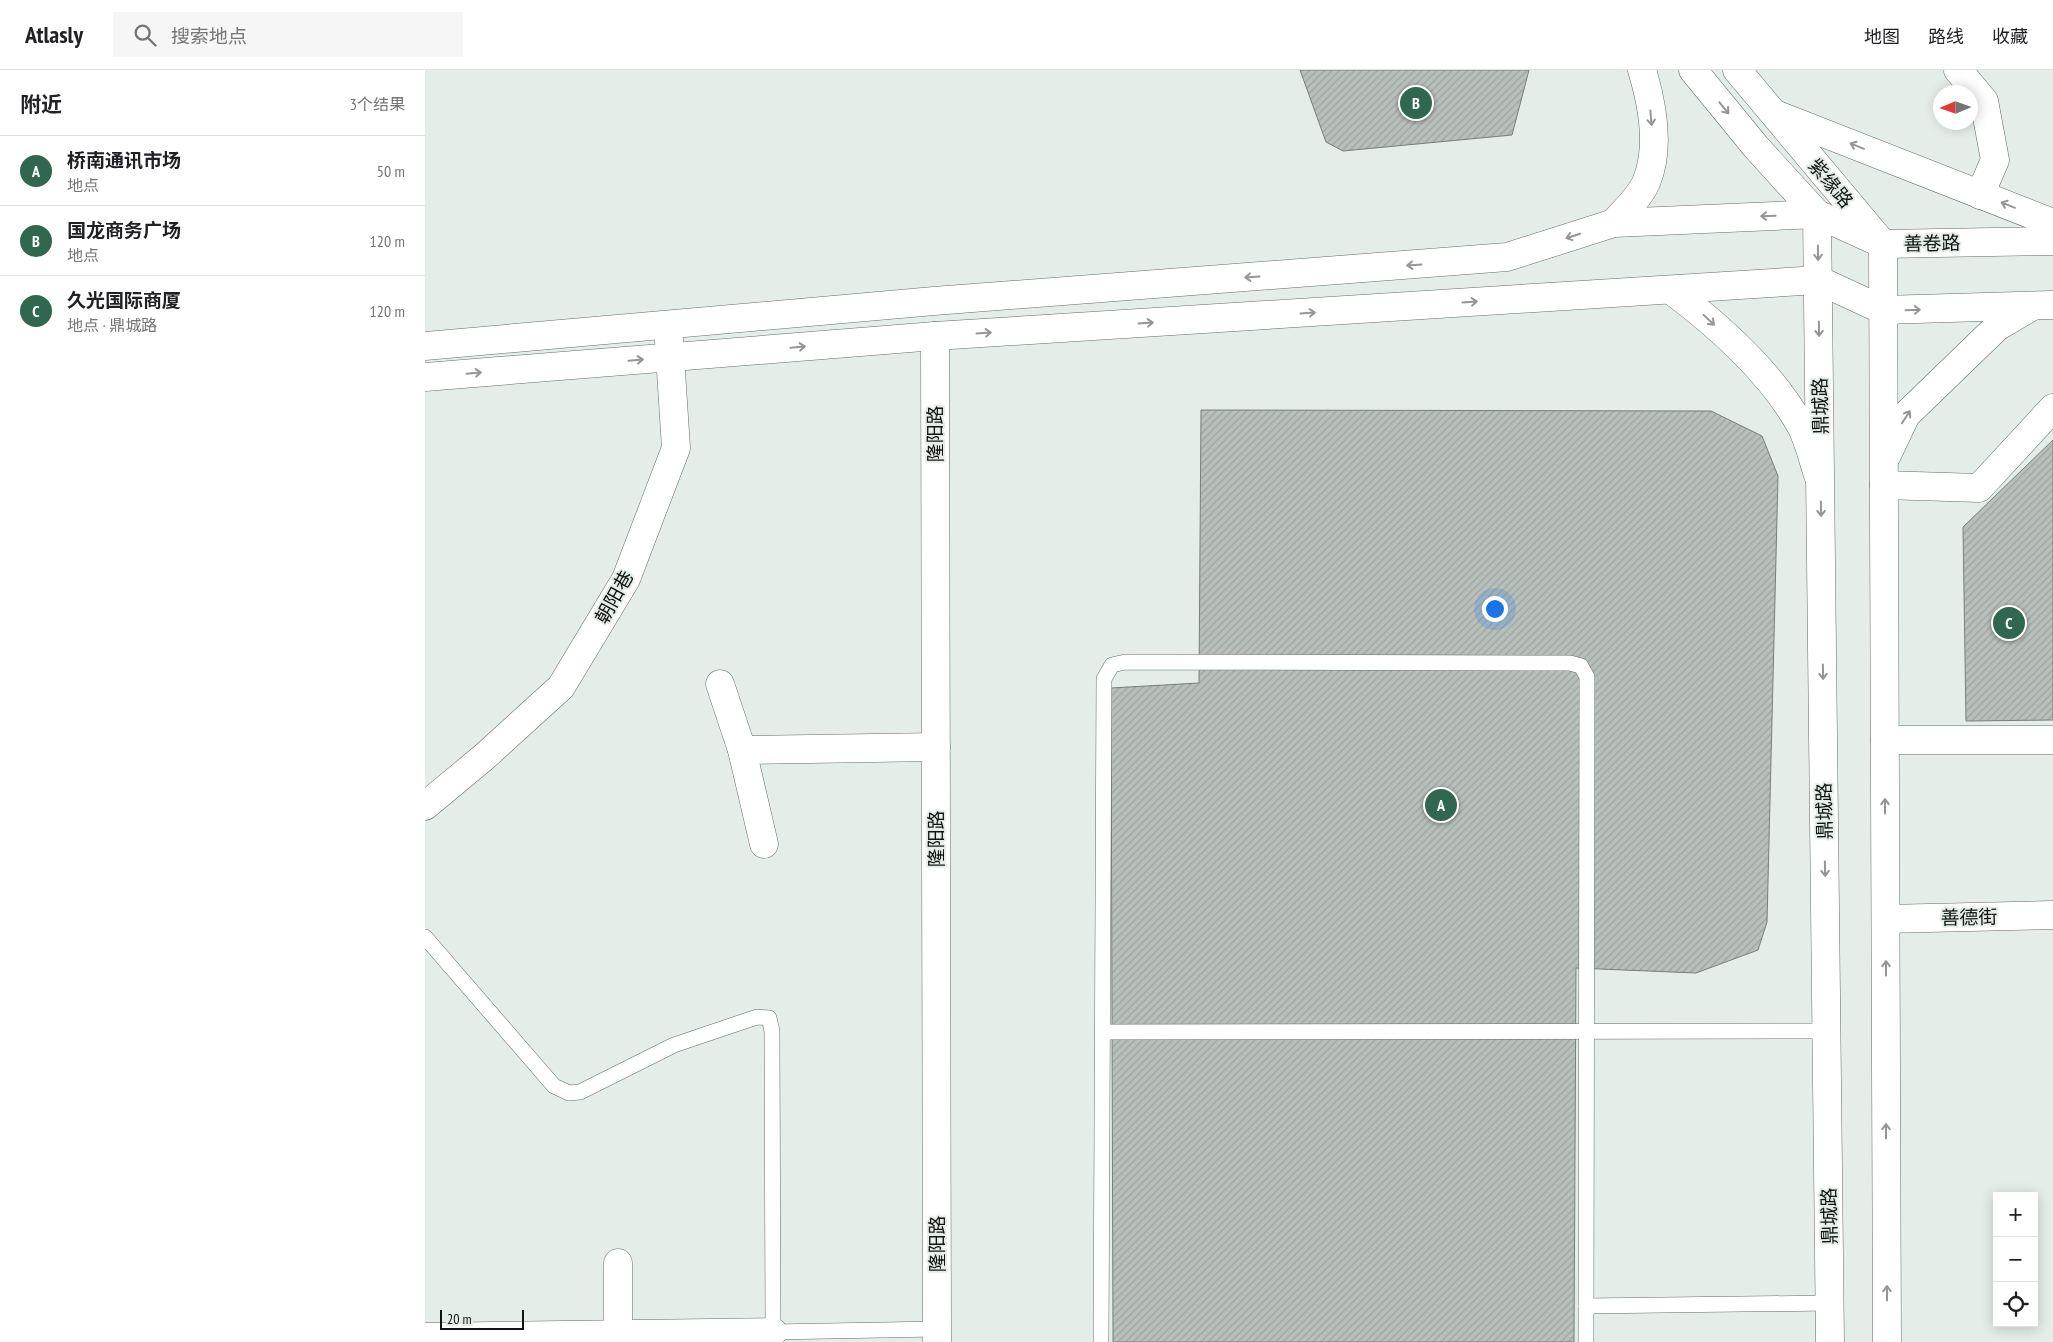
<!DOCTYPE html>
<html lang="zh">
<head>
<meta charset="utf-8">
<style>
	:root { --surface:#fff; --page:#f6f6f6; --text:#202124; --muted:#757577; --line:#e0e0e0; --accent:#30684f }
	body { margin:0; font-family:"PT Sans Narrow","Noto Sans SC",sans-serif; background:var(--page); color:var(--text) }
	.controls { position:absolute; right:15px; bottom:15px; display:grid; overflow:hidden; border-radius:0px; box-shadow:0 2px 12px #0003 }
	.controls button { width:45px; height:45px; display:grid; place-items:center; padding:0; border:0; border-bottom:1px solid var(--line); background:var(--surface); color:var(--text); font:25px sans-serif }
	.compass { position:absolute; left:1508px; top:15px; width:45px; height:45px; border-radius:50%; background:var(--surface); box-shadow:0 2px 12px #0003; rotate:268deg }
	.scale { position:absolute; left:15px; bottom:12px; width:84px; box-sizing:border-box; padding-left:5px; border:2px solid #111412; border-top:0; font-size:14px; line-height:18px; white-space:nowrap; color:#111412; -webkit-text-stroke:4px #e4ede8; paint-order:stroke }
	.you { position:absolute; left:1069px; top:538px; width:18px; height:18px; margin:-12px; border:4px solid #fff; border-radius:50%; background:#1a73e8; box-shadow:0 0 0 8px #1a73e833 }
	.badge { display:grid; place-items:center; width:32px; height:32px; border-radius:50%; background:var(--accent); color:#fff; font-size:16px; font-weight:700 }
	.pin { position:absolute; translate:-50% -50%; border:2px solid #fff; box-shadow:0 1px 5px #0006 }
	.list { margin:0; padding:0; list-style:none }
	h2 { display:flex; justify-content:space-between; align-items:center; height:65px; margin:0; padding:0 20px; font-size:21px }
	h2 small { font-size:16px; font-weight:400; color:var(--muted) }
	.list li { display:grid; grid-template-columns:32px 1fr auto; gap:15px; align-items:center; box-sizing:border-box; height:70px; padding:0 20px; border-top:1px solid var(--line) }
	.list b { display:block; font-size:19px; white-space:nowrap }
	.list p { margin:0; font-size:16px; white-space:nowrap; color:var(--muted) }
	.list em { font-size:16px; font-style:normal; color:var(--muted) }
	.icon { flex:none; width:28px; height:28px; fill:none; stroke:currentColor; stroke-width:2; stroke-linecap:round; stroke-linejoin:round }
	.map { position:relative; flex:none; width:1628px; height:1272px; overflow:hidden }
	header { display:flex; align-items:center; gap:30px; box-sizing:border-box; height:70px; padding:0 25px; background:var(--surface); border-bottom:1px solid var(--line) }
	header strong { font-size:24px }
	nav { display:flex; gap:28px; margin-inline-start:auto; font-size:18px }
	.search { width:350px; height:45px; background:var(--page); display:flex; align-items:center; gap:12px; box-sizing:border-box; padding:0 18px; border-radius:0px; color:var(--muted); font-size:19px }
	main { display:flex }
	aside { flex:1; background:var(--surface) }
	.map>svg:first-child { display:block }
	.building { fill:url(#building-hatch); stroke:#787f7b }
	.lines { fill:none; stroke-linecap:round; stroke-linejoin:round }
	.service-casing { stroke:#656c68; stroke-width:16 }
	.minor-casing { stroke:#656c68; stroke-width:29 }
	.tertiary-casing { stroke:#656c68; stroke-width:29 }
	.secondary-casing { stroke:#656c68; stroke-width:29 }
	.primary-casing { stroke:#656c68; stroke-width:29 }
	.service { stroke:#fff; stroke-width:15 }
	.minor { stroke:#fff; stroke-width:28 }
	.tertiary { stroke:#fff; stroke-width:28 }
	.secondary { stroke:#fff; stroke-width:28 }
	.primary { stroke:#fff; stroke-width:28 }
	.oneway { stroke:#949594 }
	.labels { text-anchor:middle; stroke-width:4; stroke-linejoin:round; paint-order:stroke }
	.street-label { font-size:19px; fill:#111412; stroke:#e4ede8 }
</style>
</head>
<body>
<header>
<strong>Atlasly</strong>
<div class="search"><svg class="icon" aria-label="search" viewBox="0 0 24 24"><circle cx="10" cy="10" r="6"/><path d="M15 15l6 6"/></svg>搜索地点</div>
<nav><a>地图</a><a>路线</a><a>收藏</a></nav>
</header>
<main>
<aside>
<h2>附近<small>3个结果</small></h2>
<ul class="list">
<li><span class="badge">A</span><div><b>桥南通讯市场</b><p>地点</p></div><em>50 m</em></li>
<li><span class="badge">B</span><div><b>国龙商务广场</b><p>地点</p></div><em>120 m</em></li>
<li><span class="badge">C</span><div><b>久光国际商厦</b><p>地点 · 鼎城路</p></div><em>120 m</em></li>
</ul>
</aside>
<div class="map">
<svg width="1628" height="1272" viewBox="0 0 1628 1272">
	<defs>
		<pattern id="building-hatch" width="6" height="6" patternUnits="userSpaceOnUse" patternTransform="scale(1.25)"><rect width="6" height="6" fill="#b8c0bb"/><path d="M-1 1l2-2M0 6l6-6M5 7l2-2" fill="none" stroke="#9da4a0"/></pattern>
	</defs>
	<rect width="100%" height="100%" fill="#e4ede8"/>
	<!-- building -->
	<g class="building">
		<polygon points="875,0 1104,0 1087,65 918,81 901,72"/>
		<polygon points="776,340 1286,341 1337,366 1353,406 1342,852 1333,880 1271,903 1151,898 1149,1272 688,1272 686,618 774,613"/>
		<polygon points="1628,370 1628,650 1541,651 1538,457"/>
	</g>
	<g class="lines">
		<defs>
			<g id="service">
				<polyline points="0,867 129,1016 144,1023 155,1022 249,975 332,947 344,948 347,961 348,1262 512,1259"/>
				<polyline points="678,962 1402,961"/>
				<polyline points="1161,1236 1405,1233"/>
				<polyline points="676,1272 679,609 687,595 700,592 1145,593 1156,596 1162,607 1161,1272"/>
			</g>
			<g id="minor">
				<polyline points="1533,0 1559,31 1570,90 1555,125"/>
				<polyline points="1459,415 1554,418 1628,338"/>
				<polyline points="295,614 317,680 339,774"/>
				<polyline points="1460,670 1628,670"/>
				<polyline points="317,680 511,677"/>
				<polyline points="0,736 59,687 136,617 201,509 251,378 243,255"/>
				<polyline points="1461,849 1628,845"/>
				<polyline points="193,1193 193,1272"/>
				<polyline points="0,1267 348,1262"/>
			</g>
			<polyline id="tertiary" points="510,266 512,1272"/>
			<g id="secondary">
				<path d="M1189 153C1200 140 1217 125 1222 110 1235 77 1227 33 1217 0"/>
				<path d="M1246 220C1294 256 1348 304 1377 358 1384 372 1388 390 1393 405"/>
				<polyline points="0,276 509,231 1082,187 1189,153 1392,144"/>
				<polyline points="0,307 510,266 1393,210"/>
			</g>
			<g id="primary">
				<polyline points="1268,0 1331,77 1392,144 1405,1272"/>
				<polyline points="1312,0 1458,174 1462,1272"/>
				<polyline points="1350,44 1628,153"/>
				<polyline points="1392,144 1458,174 1628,171"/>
				<polyline points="1393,210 1458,240 1628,235"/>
				<polyline points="1462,385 1481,345 1572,257 1606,237"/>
			</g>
		</defs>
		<!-- service casing -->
		<use href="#service" class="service-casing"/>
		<!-- minor casing -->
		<use href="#minor" class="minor-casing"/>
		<!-- tertiary casing -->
		<use href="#tertiary" class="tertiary-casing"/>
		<!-- secondary casing -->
		<use href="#secondary" class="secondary-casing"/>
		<!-- primary casing -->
		<use href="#primary" class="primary-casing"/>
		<!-- service -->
		<use href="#service" class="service"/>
		<!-- minor -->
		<use href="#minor" class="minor"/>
		<!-- tertiary -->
		<use href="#tertiary" class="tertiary"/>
		<!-- secondary -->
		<use href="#secondary" class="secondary"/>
		<!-- primary -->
		<use href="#primary" class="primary"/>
	</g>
	<!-- one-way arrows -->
	<defs><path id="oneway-shaft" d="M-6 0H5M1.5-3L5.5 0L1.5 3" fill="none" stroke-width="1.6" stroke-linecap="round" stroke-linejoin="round" transform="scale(1.25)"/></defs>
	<g class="oneway">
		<use href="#oneway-shaft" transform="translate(1299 38) rotate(51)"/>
		<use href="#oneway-shaft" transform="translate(1226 48) rotate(85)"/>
		<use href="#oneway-shaft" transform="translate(1432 76) rotate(-158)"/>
		<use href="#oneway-shaft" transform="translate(1583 135) rotate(-158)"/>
		<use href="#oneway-shaft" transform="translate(1343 146) rotate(178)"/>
		<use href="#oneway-shaft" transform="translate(1148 166) rotate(162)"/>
		<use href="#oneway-shaft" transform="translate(1393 183) rotate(89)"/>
		<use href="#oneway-shaft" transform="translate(989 195) rotate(176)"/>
		<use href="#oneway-shaft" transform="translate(827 207) rotate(176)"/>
		<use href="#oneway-shaft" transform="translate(1045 232) rotate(-4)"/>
		<use href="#oneway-shaft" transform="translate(1488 240) rotate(-2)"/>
		<use href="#oneway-shaft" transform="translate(883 243) rotate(-4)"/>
		<use href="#oneway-shaft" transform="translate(1284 250) rotate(43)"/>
		<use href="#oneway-shaft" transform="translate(721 253) rotate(-4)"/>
		<use href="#oneway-shaft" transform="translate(1394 259) rotate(89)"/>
		<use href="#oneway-shaft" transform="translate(559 263) rotate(-4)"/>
		<use href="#oneway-shaft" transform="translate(373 277) rotate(-5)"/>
		<use href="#oneway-shaft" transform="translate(211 290) rotate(-5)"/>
		<use href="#oneway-shaft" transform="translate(49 303) rotate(-5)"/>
		<use href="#oneway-shaft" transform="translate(1481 347) rotate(-57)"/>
		<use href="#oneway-shaft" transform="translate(1396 439) rotate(89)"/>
		<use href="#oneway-shaft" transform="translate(1398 602) rotate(89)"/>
		<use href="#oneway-shaft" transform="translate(1460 736) rotate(-90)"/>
		<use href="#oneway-shaft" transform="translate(1400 799) rotate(89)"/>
		<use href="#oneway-shaft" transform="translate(1461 898) rotate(-90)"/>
		<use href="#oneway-shaft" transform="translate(1461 1061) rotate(-90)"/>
		<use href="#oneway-shaft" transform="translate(1462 1223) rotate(-90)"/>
	</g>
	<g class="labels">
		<!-- street labels -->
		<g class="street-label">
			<text transform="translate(1406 113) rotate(50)" y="7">紫缘路</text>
			<text transform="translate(1507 173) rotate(-1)" y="7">善卷路</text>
			<text transform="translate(1395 336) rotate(-91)" y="7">鼎城路</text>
			<text transform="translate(510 364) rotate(-90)" y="7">隆阳路</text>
			<text transform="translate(189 527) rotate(-61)" y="7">朝阳巷</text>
			<text transform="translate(1399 741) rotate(-91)" y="7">鼎城路</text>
			<text transform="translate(511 769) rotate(-90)" y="7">隆阳路</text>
			<text transform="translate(1544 847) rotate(-1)" y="7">善德街</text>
			<text transform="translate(1404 1146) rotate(-91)" y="7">鼎城路</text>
			<text transform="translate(512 1174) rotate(-90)" y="7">隆阳路</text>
		</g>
	</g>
</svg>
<div class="controls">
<button>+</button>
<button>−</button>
<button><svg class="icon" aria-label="locate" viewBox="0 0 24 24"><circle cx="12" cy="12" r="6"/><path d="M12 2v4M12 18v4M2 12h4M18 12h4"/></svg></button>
</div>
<svg class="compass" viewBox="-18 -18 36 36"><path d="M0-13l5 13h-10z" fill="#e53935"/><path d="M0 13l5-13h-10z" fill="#757577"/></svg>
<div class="scale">20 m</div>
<div class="you"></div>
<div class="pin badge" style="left:1016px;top:735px">A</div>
<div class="pin badge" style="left:991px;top:33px">B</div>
<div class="pin badge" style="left:1584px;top:553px">C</div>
</div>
</main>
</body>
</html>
